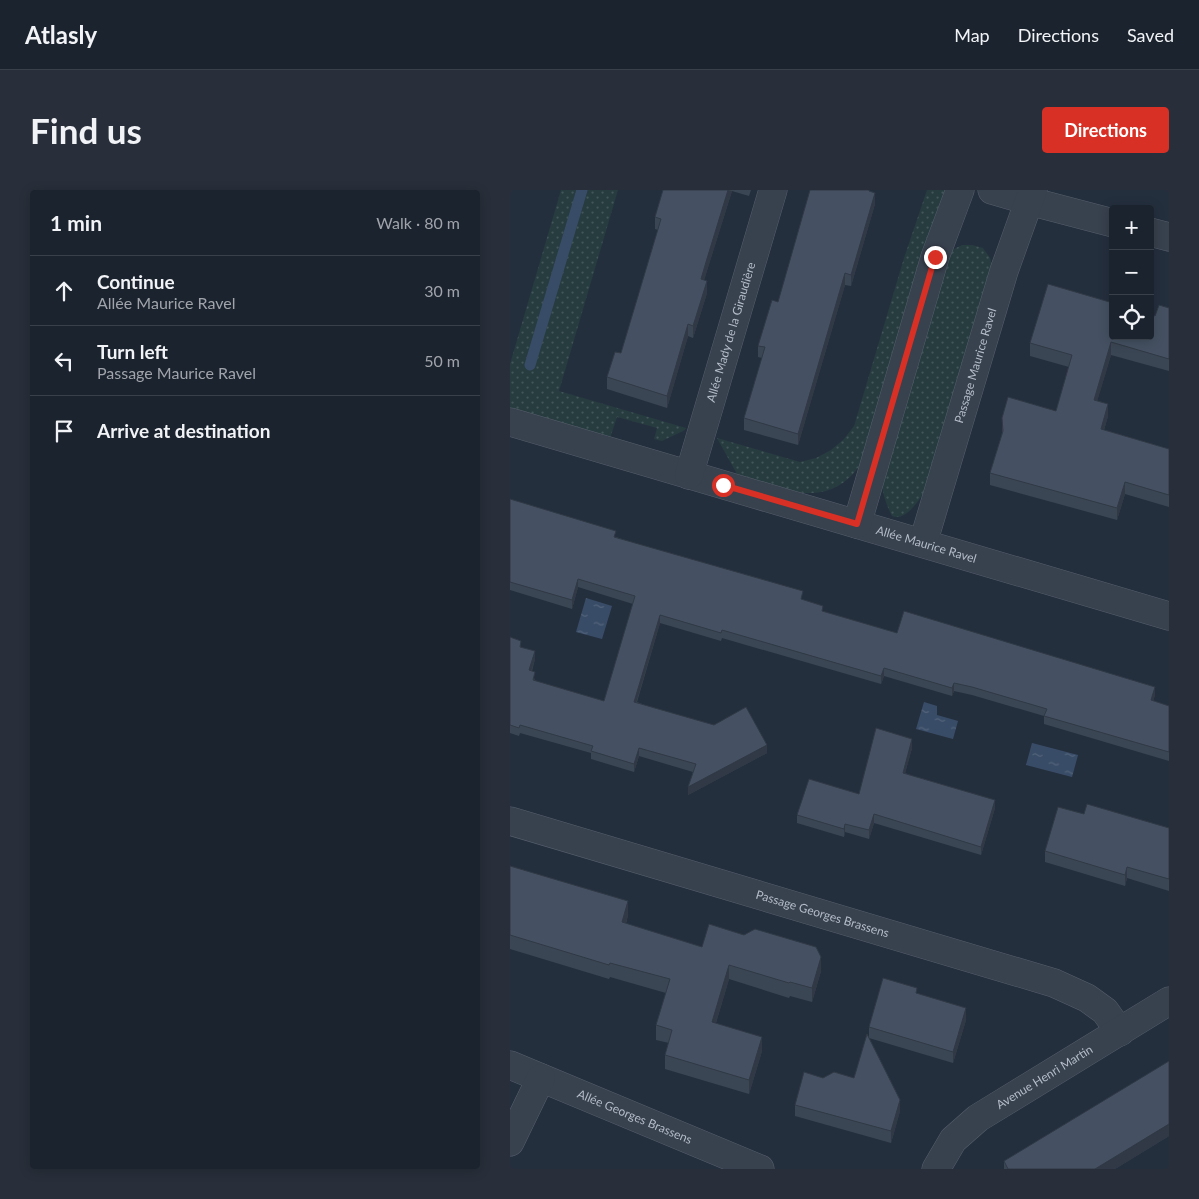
<!DOCTYPE html>
<html lang="en">
<head>
<meta charset="utf-8">
<style>
	:root { --surface:#1b232e; --page:#282f3a; --text:#f1f3f6; --muted:#a0a4aa; --line:#39404a; --accent:#d93025 }
	body { margin:0; font-family:Lato,sans-serif; background:var(--page); color:var(--text) }
	.controls { position:absolute; right:15px; top:15px; display:grid; overflow:hidden; border-radius:5px; box-shadow:0 2px 12px #0003 }
	.controls button { width:45px; height:45px; display:grid; place-items:center; padding:0; border:0; border-bottom:1px solid var(--line); background:var(--surface); color:var(--text); font:25px sans-serif }
	.stop { position:absolute; width:15px; height:15px; margin:-11px; border:4px solid #d93025; border-radius:50%; background:#fff }
	.stop.end { background:#d93025; border-color:#fff; box-shadow:0 1px 5px #0008 }
	.list { margin:0; padding:0; list-style:none }
	h2 { display:flex; justify-content:space-between; align-items:center; height:65px; margin:0; padding:0 20px; font-size:21px }
	h2 small { font-size:16px; font-weight:400; color:var(--muted) }
	.list li { display:grid; grid-template-columns:32px 1fr auto; gap:15px; align-items:center; box-sizing:border-box; height:70px; padding:0 20px; border-top:1px solid var(--line) }
	.list b { display:block; font-size:19px; white-space:nowrap }
	.list p { margin:0; font-size:16px; white-space:nowrap; color:var(--muted) }
	.list em { font-size:16px; font-style:normal; color:var(--muted) }
	.icon { flex:none; width:28px; height:28px; fill:none; stroke:currentColor; stroke-width:2; stroke-linecap:round; stroke-linejoin:round }
	.map { position:relative; flex:none; width:659px; height:979px; overflow:hidden; border-radius:5px }
	header { display:flex; align-items:center; gap:30px; box-sizing:border-box; height:70px; padding:0 25px; background:var(--surface); border-bottom:1px solid var(--line) }
	header strong { font-size:24px }
	nav { display:flex; gap:28px; margin-inline-start:auto; font-size:18px }
	.intro { display:flex; align-items:center; justify-content:space-between; box-sizing:border-box; height:120px; padding:0 30px }
	h1 { margin:0; font-size:35px }
	.button { padding:12px 22px; border-radius:5px; background:var(--accent); color:#fff; font-size:18px; font-weight:700 }
	main { display:flex; gap:30px; padding:0 30px }
	aside { flex:1; background:var(--surface); border-radius:5px; box-shadow:0 2px 12px #0003 }
	.map>svg:first-child { display:block }
	.grass { fill:url(#grass-dots) }
	.water { fill:url(#water-ripples) }
	.lines { fill:none; stroke-linecap:round; stroke-linejoin:round }
	.stream { stroke:#394c67; stroke-width:11 }
	.minor-casing { stroke:#565f6c; stroke-width:29 }
	.minor { stroke:#38414e; stroke-width:28 }
	.wall { fill:#3b4654 }
	.shaded-wall { fill:#303945 }
	.building { fill:#455162; stroke:#303945 }
	.route { stroke:#d93025; stroke-width:6 }
	.labels { text-anchor:middle; stroke-width:4; stroke-linejoin:round; paint-order:stroke }
	.street-label { font-size:12px; fill:#b4bcc9; stroke:#1d2633 }
</style>
</head>
<body>
<header>
<strong>Atlasly</strong>
<nav><a>Map</a><a>Directions</a><a>Saved</a></nav>
</header>
<div class="intro"><h1>Find us</h1><a class="button">Directions</a></div>
<main>
<aside>
<h2>1 min<small>Walk · 80 m</small></h2>
<ul class="list">
<li><svg class="icon" aria-label="ahead" viewBox="0 0 24 24"><path d="M12 20V5M6 11l6-6 6 6"/></svg><div><b>Continue</b><p>Allée Maurice Ravel</p></div><em>30 m</em></li>
<li><svg class="icon" aria-label="left" viewBox="0 0 24 24"><path d="M17 20v-9H6M10 6l-5 5 5 5"/></svg><div><b>Turn left</b><p>Passage Maurice Ravel</p></div><em>50 m</em></li>
<li><svg class="icon" aria-label="arrive" viewBox="0 0 24 24"><path d="M6 21V4h12l-3 4 3 4H6"/></svg><div><b>Arrive at destination</b></div></li>
</ul>
</aside>
<div class="map">
<svg width="659" height="979" viewBox="0 0 659 979">
	<defs>
		<pattern id="grass-dots" width="8" height="8" patternUnits="userSpaceOnUse" patternTransform="scale(1.25)"><rect width="8" height="8" fill="#263c3f"/><path d="M2 2h.1M6 6h.1" fill="none" stroke="#435659" stroke-width="1.8" stroke-linecap="round"/></pattern>
		<pattern id="water-ripples" width="26" height="14" patternUnits="userSpaceOnUse" patternTransform="scale(1.25)"><rect width="26" height="14" fill="#394c67"/><path d="M2 4q2-2 4 0t4 0M15 11q2-2 4 0t4 0" fill="none" stroke="#53647b"/></pattern>
	</defs>
	<rect width="100%" height="100%" fill="#242f3e"/>
	<!-- grass -->
	<g class="grass">
		<polygon points="51,0 108,0 49,201 176,238 175,240 152,251 144,249 147,238 107,227 100,248 0,218 0,174"/>
		<path d="M417 0H437L356 266C323 323 279 301 228 286L207 248 290 272 306 268 321 260 334 249 344 236 394 68Z"/>
		<path d="M452 55H462L473 58 480 68 483 78 419 294C413 305 396 333 382 326 376 314 372 303 372 290L435 70 442 60Z"/>
	</g>
	<!-- water -->
	<g class="water">
		<polygon points="76,408 102,416 92,449 66,442"/>
		<polygon points="414,512 427,516 427,525 448,531 443,549 406,539"/>
		<polygon points="522,553 568,565 562,587 516,575"/>
	</g>
	<g class="lines">
		<!-- stream -->
		<polyline class="stream" points="20,175 72,0"/>
		<defs>
			<g id="minor">
				<polyline points="482,0 519,11 603,33"/>
				<polyline points="640,42 659,47"/>
				<path id="s1" d="M0 232 659 426"/>
				<path id="s2" d="M179 285 263 0"/>
				<polyline points="347,334 425,67 450,0"/>
				<path id="s3" d="M413 353 494 81 523 0"/>
				<path id="s4" d="M0 631 544 793 577 808 595 821 610 842"/>
				<path id="s5" d="M0 875 250 979"/>
				<polyline points="0,952 31,888"/>
				<path id="s6" d="M426 979 443 950 468 928 659 811"/>
			</g>
		</defs>
		<!-- minor casing -->
		<use href="#minor" class="minor-casing"/>
		<!-- minor -->
		<use href="#minor" class="minor"/>
	</g>
	<!-- wall -->
	<g class="wall">
		<polygon points="153,0 241,0 239,6 222,1 194,90 197,103 183,148 178,146 157,218 97,199 97,187 111,163 148,40 145,39 145,27"/>
		<polygon points="362,2 365,14 341,96 335,95 288,255 234,240 234,228 252,168 248,167 248,156"/>
		<polygon points="659,118 659,181 601,165 587,211 598,226 594,240 659,259 659,317 615,304 607,330 480,295 480,283 492,244 492,228 546,221 559,177 520,166 520,153 645,126"/>
		<polygon points="0,309 106,347 293,410 313,422 387,443 645,505 643,511 659,516 659,571 534,534 534,526 462,505 444,501 442,506 374,486 371,494 212,448 211,451 150,433 127,512 257,563 178,605 183,582 129,566 124,582 81,569 81,563 10,543 9,546 0,543 0,447 25,469 22,481 25,491 94,511 123,414 68,397 62,419 0,400"/>
		<polygon points="402,558 395,583 485,618 471,665 364,633 359,649 335,642 334,647 287,633 287,625 349,604"/>
		<polygon points="574,624 659,638 659,701 617,688 615,696 535,672 535,661"/>
		<polygon points="0,676 118,725 116,734 192,757 311,781 302,812 280,806 279,808 219,789 206,833 252,861 239,904 155,879 155,865 159,853 146,850 146,835 156,803 100,787 99,789 0,759"/>
		<polygon points="407,804 456,830 443,873 359,848 390,921 381,953 285,926 285,915 313,888 344,888 359,848 359,837"/>
		<polygon points="659,946 605,979 494,979 494,971"/>
	</g>
	<!-- shaded-wall -->
	<g class="shaded-wall">
		<polygon points="218,0 222,1 196,84 191,101 191,89 196,72"/>
		<polygon points="365,3 365,14 341,96 341,85"/>
		<polygon points="335,83 335,95 288,255 288,244"/>
		<polygon points="197,91 197,103 183,148 183,136"/>
		<polygon points="178,134 178,146 157,218 157,206"/>
		<polygon points="601,152 601,165 584,222 584,210"/>
		<polygon points="598,214 598,226 591,251 591,239"/>
		<polygon points="615,292 615,304 607,330 607,318"/>
		<polygon points="68,389 68,397 62,419 62,410"/>
		<polygon points="150,425 150,433 124,520 124,512"/>
		<polygon points="25,461 25,469 19,488 19,480"/>
		<polygon points="374,478 374,486 371,494 371,486"/>
		<polygon points="444,493 444,501 442,506 442,498"/>
		<polygon points="645,497 645,505 641,518 641,510"/>
		<polygon points="402,549 402,558 393,591 393,583"/>
		<polygon points="257,555 257,563 178,605 178,597"/>
		<polygon points="129,558 129,566 124,582 124,574"/>
		<polygon points="485,610 485,618 471,665 471,657"/>
		<polygon points="364,624 364,633 359,649 359,640"/>
		<polygon points="335,634 335,642 334,647 334,639"/>
		<polygon points="617,677 617,688 615,696 615,685"/>
		<polygon points="118,711 118,725 112,747 112,732"/>
		<polygon points="311,767 311,781 302,812 302,798"/>
		<polygon points="219,775 219,789 202,846 202,832"/>
		<polygon points="456,818 456,830 443,873 443,862"/>
		<polygon points="252,847 252,861 239,904 239,890"/>
		<polygon points="390,910 390,921 381,953 381,941"/>
		<polygon points="659,934 659,946 605,979 585,979"/>
	</g>
	<!-- building -->
	<g class="building">
		<polygon points="153,0 218,0 196,72 191,89 197,91 183,136 178,134 157,206 97,187 105,162 111,163 151,29 145,27"/>
		<polygon points="300,0 359,0 359,1 365,3 341,85 335,83 288,244 234,228 255,157 248,156 262,110 268,112"/>
		<polygon points="538,94 603,113 603,146 640,146 640,124 645,126 649,115 659,118 659,169 601,152 584,210 598,214 591,239 659,259 659,305 615,292 607,318 480,283 493,241 492,228 498,207 546,221 562,165 520,153"/>
		<polygon points="0,309 106,341 104,347 293,401 291,409 313,416 312,421 387,443 394,421 645,497 641,510 659,516 659,562 534,526 537,519 462,497 444,493 442,498 374,478 371,486 212,440 211,443 150,425 124,512 204,535 236,517 257,555 178,597 186,574 129,558 124,574 81,561 83,556 10,535 9,538 0,535 0,447 11,451 10,457 25,461 19,480 25,482 23,490 94,511 125,406 68,389 62,410 0,392"/>
		<polygon points="366,538 402,549 393,583 485,610 471,657 364,624 359,640 335,634 334,639 287,625 299,589 349,604"/>
		<polygon points="577,614 659,638 659,689 617,677 615,685 535,661 548,617 574,624"/>
		<polygon points="0,676 118,711 112,732 192,757 199,734 234,745 245,739 306,757 311,767 302,798 280,792 279,793 219,775 202,832 252,847 239,890 155,865 162,840 146,835 160,789 100,773 99,775 0,745"/>
		<polygon points="373,788 407,798 406,803 456,818 443,862 359,837"/>
		<polygon points="357,844 390,910 381,941 285,915 294,882 313,888 324,882 344,888"/>
		<polygon points="659,871 659,934 585,979 498,979 494,971"/>
	</g>
	<g class="lines">
		<!-- route -->
		<polyline class="route" points="213,295 347,334 425,67"/>
	</g>
	<g class="labels">
		<!-- street labels -->
		<g class="street-label">
			<text dy="4" stroke="none"><textPath href="#s2" startOffset="149">Allée Mady de la Giraudière</textPath></text>
			<text dy="4" stroke="none"><textPath href="#s3" startOffset="185">Passage Maurice Ravel</textPath></text>
			<text dy="4" stroke="none"><textPath href="#s1" startOffset="434">Allée Maurice Ravel</textPath></text>
			<text dy="4" stroke="none"><textPath href="#s4" startOffset="326">Passage Georges Brassens</textPath></text>
			<text dy="4" stroke="none"><textPath href="#s6" startOffset="145">Avenue Henri Martin</textPath></text>
			<text dy="4" stroke="none"><textPath href="#s5" startOffset="135">Allée Georges Brassens</textPath></text>
		</g>
	</g>
</svg>
<div class="controls">
<button>+</button>
<button>−</button>
<button><svg class="icon" aria-label="locate" viewBox="0 0 24 24"><circle cx="12" cy="12" r="6"/><path d="M12 2v4M12 18v4M2 12h4M18 12h4"/></svg></button>
</div>
<div class="stop" style="left:213px;top:295px"></div>
<div class="stop end" style="left:425px;top:67px"></div>
</div>
</main>
</body>
</html>
